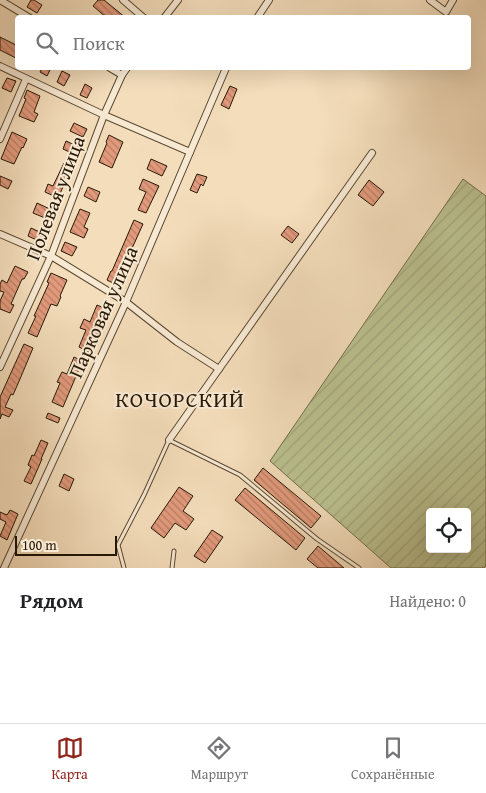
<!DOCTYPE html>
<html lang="ru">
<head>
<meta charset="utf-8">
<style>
	:root { --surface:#fff; --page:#f2f2f2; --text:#202124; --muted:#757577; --line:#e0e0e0; --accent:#8f2418 }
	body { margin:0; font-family:"Gentium Book Plus",serif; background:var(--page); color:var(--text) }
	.controls { position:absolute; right:15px; bottom:15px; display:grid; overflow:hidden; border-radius:5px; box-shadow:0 5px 20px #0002 }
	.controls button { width:45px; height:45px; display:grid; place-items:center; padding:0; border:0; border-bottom:1px solid var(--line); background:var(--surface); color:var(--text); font:25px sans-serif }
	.scale { position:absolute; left:15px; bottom:12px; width:102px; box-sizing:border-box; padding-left:5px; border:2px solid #261906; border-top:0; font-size:14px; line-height:18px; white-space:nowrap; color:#261906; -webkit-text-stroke:4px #f8e9d3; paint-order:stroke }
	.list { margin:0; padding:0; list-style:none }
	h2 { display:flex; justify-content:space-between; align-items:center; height:65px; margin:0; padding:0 20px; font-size:21px }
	h2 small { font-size:16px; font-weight:400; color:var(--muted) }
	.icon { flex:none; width:28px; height:28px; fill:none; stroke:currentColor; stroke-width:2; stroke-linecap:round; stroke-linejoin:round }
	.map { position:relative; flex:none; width:486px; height:568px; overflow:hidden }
	.search { position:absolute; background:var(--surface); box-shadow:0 5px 20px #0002; left:15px; right:15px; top:15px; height:55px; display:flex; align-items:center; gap:12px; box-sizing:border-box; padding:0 18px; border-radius:5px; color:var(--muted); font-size:19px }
	.sheet { height:155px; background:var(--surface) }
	nav { display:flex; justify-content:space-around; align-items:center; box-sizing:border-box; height:70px; border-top:1px solid var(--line); background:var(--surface); font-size:14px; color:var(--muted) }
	nav a { display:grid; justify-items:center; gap:2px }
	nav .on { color:var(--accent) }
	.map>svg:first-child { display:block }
	.garden { fill:url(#garden-furrows); stroke:#706d4b; fill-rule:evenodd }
	.building { fill:url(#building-back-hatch); stroke:#261906 }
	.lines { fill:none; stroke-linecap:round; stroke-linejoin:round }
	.service-casing { stroke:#5a4a33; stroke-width:5 }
	.minor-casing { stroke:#5a4a33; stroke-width:8 }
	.service { stroke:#f8e9d3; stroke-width:3 }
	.minor { stroke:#f8e9d3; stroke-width:6 }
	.labels { text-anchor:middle; stroke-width:4; stroke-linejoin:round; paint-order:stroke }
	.street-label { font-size:20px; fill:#261906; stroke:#f8e9d3 }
	.quarter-label { font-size:22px; letter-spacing:1px; fill:#261906; stroke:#f8e9d3 }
</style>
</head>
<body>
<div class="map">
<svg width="486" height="568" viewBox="0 0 486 568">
	<defs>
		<pattern id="garden-furrows" width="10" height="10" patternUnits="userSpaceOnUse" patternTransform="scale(1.25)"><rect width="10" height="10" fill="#bbc190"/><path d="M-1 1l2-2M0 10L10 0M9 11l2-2" fill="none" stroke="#a1a57b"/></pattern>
		<pattern id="building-back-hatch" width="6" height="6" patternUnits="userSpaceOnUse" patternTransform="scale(1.25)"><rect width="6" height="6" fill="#e39a7c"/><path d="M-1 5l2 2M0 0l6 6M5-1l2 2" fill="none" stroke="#b87d64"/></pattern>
	</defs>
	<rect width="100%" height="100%" fill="#f4ddbb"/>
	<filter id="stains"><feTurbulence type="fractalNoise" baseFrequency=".004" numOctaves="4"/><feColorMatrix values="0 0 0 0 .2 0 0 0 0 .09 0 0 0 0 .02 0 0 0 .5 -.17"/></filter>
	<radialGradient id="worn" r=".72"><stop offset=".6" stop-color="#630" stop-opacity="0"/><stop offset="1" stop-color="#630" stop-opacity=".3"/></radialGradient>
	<!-- garden -->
	<path class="garden" d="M463 179 486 196V566L484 568H391L270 461ZM430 512H467V549H430Z"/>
	<!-- building -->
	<g class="building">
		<polygon points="31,0 34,0 42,5 37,13 27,7"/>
		<polygon points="98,0 104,0 126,18 107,18 93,6"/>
		<polygon points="0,37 18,46 18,59 0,50"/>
		<polygon points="42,68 51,68 47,76 40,72"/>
		<polygon points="62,71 70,75 64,86 57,82"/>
		<polygon points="7,78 16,81 11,92 2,88"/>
		<polygon points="85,84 92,88 87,98 80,95"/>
		<polygon points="230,86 237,89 229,109 221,105"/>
		<polygon points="27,90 40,96 34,112 38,114 34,122 19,116 26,99 24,98"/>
		<polygon points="74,123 87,129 83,137 70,131"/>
		<polygon points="12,132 27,139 23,148 22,147 14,164 1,159"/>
		<polygon points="109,135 123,142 112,168 99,162 107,143 106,142"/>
		<polygon points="66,141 79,147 76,155 63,149"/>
		<polygon points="151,159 167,166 162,176 147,169"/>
		<polygon points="64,163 72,167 58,198 45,192 48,184 53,186"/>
		<polygon points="197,174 207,177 203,186 201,184 197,193 190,190"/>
		<polygon points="0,176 12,181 8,189 0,185"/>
		<polygon points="143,179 159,186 146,213 138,210 146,192 139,189"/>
		<polygon points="369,180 384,192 373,206 358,195"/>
		<polygon points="88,187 100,192 96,202 84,196"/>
		<polygon points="37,203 54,211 50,220 33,213"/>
		<polygon points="80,209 90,213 84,227 88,229 84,238 70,232"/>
		<polygon points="134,220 143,224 120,275 121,275 117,285 107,280 111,271 112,271"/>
		<polygon points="288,226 299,234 292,243 281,235"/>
		<polygon points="31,228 44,234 41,242 28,236"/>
		<polygon points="65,242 77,247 72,256 61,251"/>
		<polygon points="15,266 28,272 24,279 22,279 11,304 14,305 10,313 0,309 0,301 4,292 0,291 0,284 2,280 7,283"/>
		<polygon points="51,273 67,280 60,296 61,297 57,306 51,304 37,337 28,333 36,316 34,316 49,283 47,282"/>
		<polygon points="97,305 106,309 99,326 101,326 89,352 79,347 86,330 80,328 84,319 90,322"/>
		<polygon points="24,344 33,348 20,379 13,395 11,394 5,407 13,410 9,417 2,414 0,419 0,397"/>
		<polygon points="74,357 84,362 80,370 79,369 63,407 52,402 60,383 57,382 62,372 67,374"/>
		<polygon points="48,413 60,418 58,423 46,418"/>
		<polygon points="41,440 48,443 41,459 42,459 31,484 24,481 31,467 28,465 32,455 34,456"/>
		<polygon points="263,468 321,516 311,528 254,480"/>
		<polygon points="64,474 74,479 69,491 59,486"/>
		<polygon points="179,487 193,496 183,511 194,519 186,530 175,523 164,538 151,528"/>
		<polygon points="245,488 305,538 296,550 235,500"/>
		<polygon points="10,510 18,514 7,540 0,536 6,522 0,519 0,512 7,515"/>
		<polygon points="212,530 223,537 205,563 194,556"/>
		<polygon points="318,546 344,568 318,568 307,559"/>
	</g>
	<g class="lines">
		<defs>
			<g id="service">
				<polyline points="124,568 118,545 144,495 169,440 240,475 317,539 359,568"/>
				<polyline points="172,568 174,551"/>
			</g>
			<g id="minor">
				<polyline points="0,0 30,18"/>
				<polyline points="123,0 144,18"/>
				<polyline points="430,0 446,12 453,0"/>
				<polyline points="164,18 178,0"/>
				<polyline points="257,18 269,0"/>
				<polyline points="0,66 104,115 190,152"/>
				<polyline points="110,68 122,75"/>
				<polyline points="0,139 26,79"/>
				<polyline points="0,234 51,256 126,302 177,342 219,369"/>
				<polyline points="0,367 51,256 104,115 122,75 127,68"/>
				<polyline points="169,440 219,369 372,153"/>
				<polyline points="4,568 126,302 226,68"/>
			</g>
		</defs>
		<!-- service casing -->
		<use href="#service" class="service-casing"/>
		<!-- minor casing -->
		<use href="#minor" class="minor-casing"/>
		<!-- service -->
		<use href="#service" class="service"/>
		<!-- minor -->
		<use href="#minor" class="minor"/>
	</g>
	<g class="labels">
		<!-- street labels -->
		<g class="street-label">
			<text transform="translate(55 198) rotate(-69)" y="7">Полевая улица</text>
			<text transform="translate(103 312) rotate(-66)" y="7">Парковая улица</text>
		</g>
		<!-- quarter labels -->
		<g class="quarter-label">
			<text x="180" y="407">КОЧОРСКИЙ</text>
		</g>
	</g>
	<rect width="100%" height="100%" filter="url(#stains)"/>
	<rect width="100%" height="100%" fill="url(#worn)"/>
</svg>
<div class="controls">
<button><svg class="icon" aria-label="locate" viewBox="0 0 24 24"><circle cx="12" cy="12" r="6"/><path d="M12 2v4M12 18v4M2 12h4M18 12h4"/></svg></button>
</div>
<div class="scale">100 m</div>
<div class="search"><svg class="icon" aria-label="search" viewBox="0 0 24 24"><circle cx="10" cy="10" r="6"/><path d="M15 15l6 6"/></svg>Поиск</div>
</div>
<section class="sheet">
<h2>Рядом<small>Найдено: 0</small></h2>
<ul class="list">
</ul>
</section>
<nav>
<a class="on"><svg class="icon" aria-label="map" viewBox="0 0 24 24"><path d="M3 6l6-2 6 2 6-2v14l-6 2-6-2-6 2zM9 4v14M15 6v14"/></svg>Карта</a>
<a><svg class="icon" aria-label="directions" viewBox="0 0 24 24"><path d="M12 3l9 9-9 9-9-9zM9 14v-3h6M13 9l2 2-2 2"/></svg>Маршрут</a>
<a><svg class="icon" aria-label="saved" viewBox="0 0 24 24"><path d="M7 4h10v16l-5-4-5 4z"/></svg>Сохранённые</a>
</nav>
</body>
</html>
